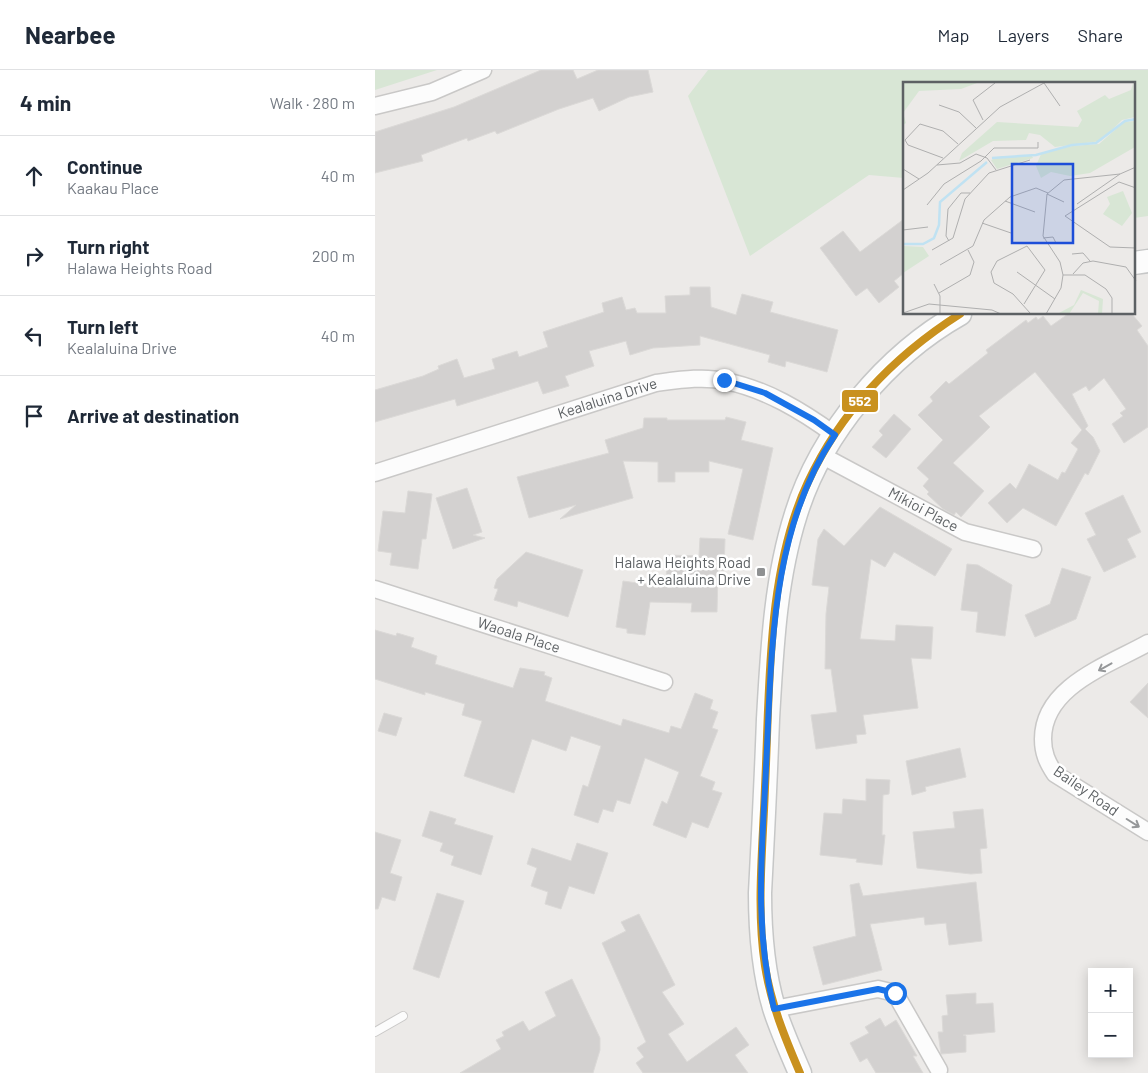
<!DOCTYPE html>
<html lang="en">
<head>
<meta charset="utf-8">
<style>
	:root { --surface:#fff; --page:#f2f2f3; --text:#1f2937; --muted:#747a83; --line:#e0e1e3 }
	body { margin:0; font-family:Barlow,sans-serif; background:var(--page); color:var(--text) }
	.controls { position:absolute; right:15px; bottom:15px; display:grid; overflow:hidden; border-radius:0px; box-shadow:0 2px 12px #0003 }
	.controls button { width:45px; height:45px; display:grid; place-items:center; padding:0; border:0; border-bottom:1px solid var(--line); background:var(--surface); color:var(--text); font:25px sans-serif }
	.stop { position:absolute; width:15px; height:15px; margin:-11px; border:4px solid #1a73e8; border-radius:50%; background:#fff }
	.stop.end { background:#1a73e8; border-color:#fff; box-shadow:0 1px 5px #0008 }
	.list { margin:0; padding:0; list-style:none }
	h2 { display:flex; justify-content:space-between; align-items:center; height:65px; margin:0; padding:0 20px; font-size:21px }
	h2 small { font-size:16px; font-weight:400; color:var(--muted) }
	.list li { display:grid; grid-template-columns:32px 1fr auto; gap:15px; align-items:center; box-sizing:border-box; height:80px; padding:0 20px; border-top:1px solid var(--line) }
	.list b { display:block; font-size:19px; white-space:nowrap }
	.list p { margin:0; font-size:16px; white-space:nowrap; color:var(--muted) }
	.list em { font-size:16px; font-style:normal; color:var(--muted) }
	.icon { flex:none; width:28px; height:28px; fill:none; stroke:currentColor; stroke-width:2; stroke-linecap:round; stroke-linejoin:round }
	.map { position:relative; flex:none; width:773px; height:1003px; overflow:hidden }
	header { display:flex; align-items:center; gap:30px; box-sizing:border-box; height:70px; padding:0 25px; background:var(--surface); border-bottom:1px solid var(--line) }
	header strong { font-size:24px }
	nav { display:flex; gap:28px; margin-inline-start:auto; font-size:18px }
	main { display:flex }
	aside { flex:1; background:var(--surface) }
	.map>svg:first-child { display:block }
	.green { fill:#d8e6d5 }
	.building { fill:#d3d1d0; stroke:#dbd9d7 }
	.lines { fill:none; stroke-linecap:round; stroke-linejoin:round }
	.lane-casing { stroke:#c9c8c7; stroke-width:10 }
	.street-casing { stroke:#c9c8c7; stroke-width:19 }
	.secondary-casing { stroke:#c6c7c7; stroke-width:25 }
	.lane { stroke:#fcfcfc; stroke-width:8 }
	.street { stroke:#fcfcfc; stroke-width:16 }
	.secondary { stroke:#fcfcfc; stroke-width:22 }
	.bus-1-casing { stroke:#fff; stroke-width:11 }
	.bus-1 { stroke:#c9911e; stroke-width:8 }
	.oneway { stroke:#959799 }
	.route { stroke:#1a73e8; stroke-width:6 }
	.poi-dot { fill:#8f9192; stroke:#fff; stroke-width:2 }
	.labels { text-anchor:middle; stroke-width:5; stroke-linejoin:round; paint-order:stroke }
	.street-label { font-size:15px; fill:#5d6164; stroke:#fff }
	.poi-label { font-size:15px; fill:#5d6164; stroke:#fff; text-anchor:end }
	.inset-river { fill:none; stroke:#c0e2f2; stroke-width:2.5 }
	.inset-road { fill:none; stroke:#afafaf; stroke-width:1 }
	.view { fill:#1d4ed8; fill-opacity:0.15; stroke:#1d4ed8; stroke-width:2.5 }
	.inset-edge { fill:none; stroke:#5d6164; stroke-width:2.5 }
	.line-badge { stroke:#fff; stroke-width:2 }
	.badge-label { font-size:14px; text-anchor:middle; font-weight:bold; fill:#fff }
</style>
</head>
<body>
<header>
<strong>Nearbee</strong>
<nav><a>Map</a><a>Layers</a><a>Share</a></nav>
</header>
<main>
<aside>
<h2>4 min<small>Walk · 280 m</small></h2>
<ul class="list">
<li><svg class="icon" aria-label="ahead" viewBox="0 0 24 24"><path d="M12 20V5M6 11l6-6 6 6"/></svg><div><b>Continue</b><p>Kaakau Place</p></div><em>40 m</em></li>
<li><svg class="icon" aria-label="right" viewBox="0 0 24 24"><path d="M7 20v-9h11M14 6l5 5-5 5"/></svg><div><b>Turn right</b><p>Halawa Heights Road</p></div><em>200 m</em></li>
<li><svg class="icon" aria-label="left" viewBox="0 0 24 24"><path d="M17 20v-9H6M10 6l-5 5 5 5"/></svg><div><b>Turn left</b><p>Kealaluina Drive</p></div><em>40 m</em></li>
<li><svg class="icon" aria-label="arrive" viewBox="0 0 24 24"><path d="M6 21V4h12l-3 4 3 4H6"/></svg><div><b>Arrive at destination</b></div></li>
</ul>
</aside>
<div class="map">
<svg width="773" height="1003" viewBox="0 0 773 1003">
	<rect width="100%" height="100%" fill="#eceae8"/>
	<!-- green -->
	<g class="green">
		<polygon points="0,0 62,0 0,20"/>
		<polygon points="333,0 773,0 773,146 759,148 759,14 529,14 529,108 494,105 375,186 313,26"/>
	</g>
	<!-- building -->
	<g class="building">
		<polygon points="166,0 198,0 202,9 223,0 273,0 278,22 254,27 224,41 218,28 184,39 122,64 120,61 93,71 92,68 46,85 48,91 0,103 0,62 79,37"/>
		<polygon points="529,149 529,203 519,211 524,217 504,233 492,218 481,226 445,178 468,161 485,182"/>
		<polygon points="315,217 335,217 336,237 361,245 367,224 398,232 395,242 463,260 452,302 411,291 410,297 393,292 395,285 325,266 325,275 278,278 255,285 251,271 214,281 219,296 190,306 194,316 168,324 163,311 82,336 80,329 0,352 0,320 48,306 64,299 63,296 82,289 89,308 120,299 117,289 142,281 144,287 173,277 168,262 229,242 227,233 247,227 251,240 260,238 262,243 291,243 290,226 315,225"/>
		<polygon points="693,244 757,244 767,256 762,260 773,276 773,357 749,373 737,354 748,346 745,343 751,339 729,308 714,321 711,316 697,324 713,356 710,359 718,367 725,381 713,405 710,403 681,456 648,438 632,453 613,433 635,413 641,419 654,394 683,410 687,402 690,403 703,379 696,373 707,360 660,302 604,346 615,357 578,393 609,421 586,447 581,442 579,445 568,439 552,424 554,422 548,416 554,409 542,398 568,370 543,345 558,331 555,327 571,311 574,314 613,283 611,280 651,250 653,253 661,247 663,250 668,246 676,256"/>
		<polygon points="519,344 536,359 511,388 497,377 508,365 504,361"/>
		<polygon points="351,347 371,352 366,370 398,378 378,470 353,464 368,399 334,391 334,402 300,402 300,412 283,412 283,392 248,391 258,428 185,449 201,435 154,448 142,407 234,383 230,370 268,358 269,348 292,348 292,350 350,350"/>
		<polygon points="92,418 107,462 98,465 110,468 78,479 61,428"/>
		<polygon points="33,421 57,424 51,469 47,469 43,499 15,495 17,483 3,481 8,441 30,443"/>
		<polygon points="748,425 766,462 752,469 761,487 729,502 712,469 721,465 710,443"/>
		<polygon points="505,437 577,479 560,506 519,482 510,497 496,489 485,569 520,571 521,555 558,557 556,589 536,588 543,638 488,645 491,664 481,665 482,673 441,679 436,645 462,642 456,599 450,599 451,544 454,517 437,515 443,469 449,459 469,476"/>
		<polygon points="325,468 350,469 349,501 343,501 342,542 316,542 317,533 275,532 270,565 252,563 252,559 241,557 248,511 291,517 292,485 324,486"/>
		<polygon points="151,482 208,500 193,547 143,531 142,537 119,530 123,519 119,518 122,509"/>
		<polygon points="592,494 603,495 637,515 630,566 601,562 603,542 586,540"/>
		<polygon points="687,498 716,507 701,549 660,567 650,545 675,534"/>
		<polygon points="0,560 21,566 22,563 39,568 36,577 62,586 60,594 138,618 145,598 170,602 169,605 177,608 170,631 246,656 248,649 294,663 296,656 306,659 320,623 338,630 335,639 343,642 337,658 343,660 325,706 340,712 337,720 347,723 333,758 317,752 311,768 278,755 287,731 292,734 304,702 270,688 255,734 242,730 238,742 228,739 223,753 199,745 208,715 213,717 226,676 196,666 191,681 157,669 139,723 89,706 107,651 87,645 90,634 50,622 50,625 0,609"/>
		<polygon points="773,613 773,648 755,632"/>
		<polygon points="9,643 27,648 21,666 3,661"/>
		<polygon points="585,678 591,707 550,717 551,721 537,725 531,691"/>
		<polygon points="491,709 515,710 514,724 508,725 507,765 510,765 507,795 481,792 482,789 445,785 449,743 467,744 468,729 491,731"/>
		<polygon points="608,739 612,778 605,779 607,803 596,804 542,798 538,762 580,758 578,742"/>
		<polygon points="55,741 81,749 79,754 118,766 106,805 76,795 79,786 65,781 68,773 47,766"/>
		<polygon points="0,762 26,770 15,803 27,807 20,831 7,827 3,839 0,839"/>
		<polygon points="202,773 233,783 219,824 194,816 186,839 170,834 173,822 156,816 162,798 152,794 157,778 196,791"/>
		<polygon points="601,812 607,871 574,875 571,853 550,855 549,847 495,854 507,900 448,915 438,877 481,866 475,815 484,813 488,826"/>
		<polygon points="62,823 89,831 64,908 38,899"/>
		<polygon points="264,844 300,915 287,922 309,954 293,964 312,992 361,957 374,975 360,985 373,1003 268,1003 261,993 269,987 262,978 271,972 227,873 251,861 246,852"/>
		<polygon points="197,909 225,968 225,980 218,1003 85,1003 126,979 121,970 129,966 127,962 148,951 154,961 181,946 170,922"/>
		<polygon points="601,923 601,934 618,933 620,962 588,965 591,966 591,982 566,984 563,962 568,962 567,946 573,945 571,925"/>
		<polygon points="505,948 510,957 521,950 542,986 538,986 548,1003 501,1003 492,988 485,992 475,973 494,963 490,957"/>
	</g>
	<g class="lines">
		<defs>
			<polyline id="lane" points="0,962 28,946"/>
			<g id="street">
				<polyline points="0,36 57,22 108,0"/>
				<path id="s1" d="M446 385 590 462 658 479"/>
				<path id="s2" d="M0 403 281 313C304 310 328 306 350 311 391 319 427 341 460 365"/>
				<path id="s3" d="M0 519 289 612"/>
				<path d="M773 573C734 595 668 616 668 669 668 683 672 692 680 704L773 762"/>
				<polyline points="399,939 503,919 520,923 564,1000"/>
			</g>
			<g id="secondary">
				<polyline points="759,193 773,191"/>
				<path d="M425 1003C416 982 406 960 399 938 388 901 385 861 385 823 388 765 391 707 393 649 397 580 400 510 421 444 446 363 512 285 585 244"/>
			</g>
		</defs>
		<!-- lane casing -->
		<use href="#lane" class="lane-casing"/>
		<!-- street casing -->
		<use href="#street" class="street-casing"/>
		<!-- secondary casing -->
		<use href="#secondary" class="secondary-casing"/>
		<!-- lane -->
		<use href="#lane" class="lane"/>
		<!-- street -->
		<use href="#street" class="street"/>
		<!-- secondary -->
		<use href="#secondary" class="secondary"/>
		<defs>
			<path id="bus-1" d="M425 1003C410 968 396 934 390 896 381 837 388 776 390 717 395 619 391 502 433 412 466 341 519 286 585 244"/>
		</defs>
		<!-- bus-1 casing -->
		<use href="#bus-1" class="bus-1-casing"/>
		<!-- bus-1 -->
		<use href="#bus-1" class="bus-1"/>
	</g>
	<!-- one-way arrows -->
	<defs><path id="oneway-shaft" d="M-6 0H5M1.5-3L5.5 0L1.5 3" fill="none" stroke-width="1.6" stroke-linecap="round" stroke-linejoin="round" transform="scale(1.25)"/></defs>
	<g class="oneway">
		<use href="#oneway-shaft" transform="translate(730 597) rotate(151)"/>
		<use href="#oneway-shaft" transform="translate(758 753) rotate(32)"/>
	</g>
	<g class="lines">
		<!-- route -->
		<path class="route" d="M349 310 390 323 439 350 460 365C394 461 397 586 391 698 387 783 379 855 399 939L503 919 520 923"/>
	</g>
	<!-- markers -->
	<rect class="poi-dot" x="381" y="497" width="10" height="10" rx="2.5"/>
	<g class="labels">
		<!-- street labels -->
		<g class="street-label">
			<text dy="5" stroke="none"><textPath href="#s2" startOffset="244">Kealaluina Drive</textPath></text>
			<text dy="5" stroke="none"><textPath href="#s1" startOffset="116">Mikioi Place</textPath></text>
			<text dy="5" stroke="none"><textPath href="#s3" startOffset="151">Waoala Place</textPath></text>
			<text transform="translate(711 721) rotate(35)" y="5">Bailey Road</text>
		</g>
		<!-- poi labels -->
		<g class="poi-label">
			<text x="376" y="498">Halawa Heights Road<tspan x="376" dy="17">+ Kealaluina Drive</tspan></text>
		</g>
	</g>
	<!-- overview -->
	<g transform="translate(528 12)">
		<rect width="232" height="232" fill="#eceae8"/>
		<path d="M0 1H74L58 7 16 9 0 31 3 41 0 43ZM230 1 232 35 219 38 198 59 152 65 137 53 126 51 123 58 90 59 56 79 59 71 94 40 175 45 179 38 174 29 202 13 206 17 228 8ZM232 39V65L187 91 167 94 148 90 138 96 133 84 138 72 169 64 196 62 221 40ZM99 74H129L130 76 94 87 88 78ZM220 109 229 131 219 144 200 132 207 122 204 115ZM0 164 20 165 26 174 0 191ZM178 208 200 217 199 232H195L196 219 180 211 166 232H154L171 223Z" fill="#d8e6d5"/>
		<path class="inset-river" d="M89 76 133 73 169 63 193 61 222 39 233 37M0 162H20L31 156 36 143 37 120 84 80"/>
		<path class="inset-road" d="M141 1 157 24M36 23 56 30 73 46M80 38 70 18 92 1M40 76 5 63 2 58 17 42 40 49 55 62M34 83 57 81 73 72 84 76 93 88M0 87 16 97M233 106 216 100 162 134 207 165 233 166M0 108 25 91 97 25 141 1M144 112 161 120M102 119 132 130M174 122 217 92M24 123 41 102 78 79 91 66H135V60M79 141 108 151M0 148 25 145M140 156 150 155 153 161M46 159 43 154 45 127 58 111H67M29 168 50 156 62 117 86 91 127 78M169 172 180 171 187 179M37 183 70 164 81 138 107 115 133 106 145 111M114 190 152 217M170 192 180 181 190 179 223 185 233 199M160 193H182L203 207 209 216V232M31 202 37 214V232M36 211 67 193 71 180 65 168M121 222 142 188 124 164 94 179 88 190 91 201 110 212 127 231M0 231 26 222 89 228 98 232M143 232 158 206 160 193 157 180 140 154 144 112 161 98 217 92 233 85"/>
		<path class="view" d="M109 82H170V161H109Z"/>
		<rect width="232" height="232" class="inset-edge"/>
	</g>
	<rect class="line-badge" x="466" y="319" width="38" height="24" rx="5" fill="#c9911e"/>
	<g class="badge-label">
		<text x="485" y="336">552</text>
	</g>
</svg>
<div class="controls">
<button>+</button>
<button>−</button>
</div>
<div class="stop" style="left:520px;top:923px"></div>
<div class="stop end" style="left:349px;top:310px"></div>
</div>
</main>
</body>
</html>
